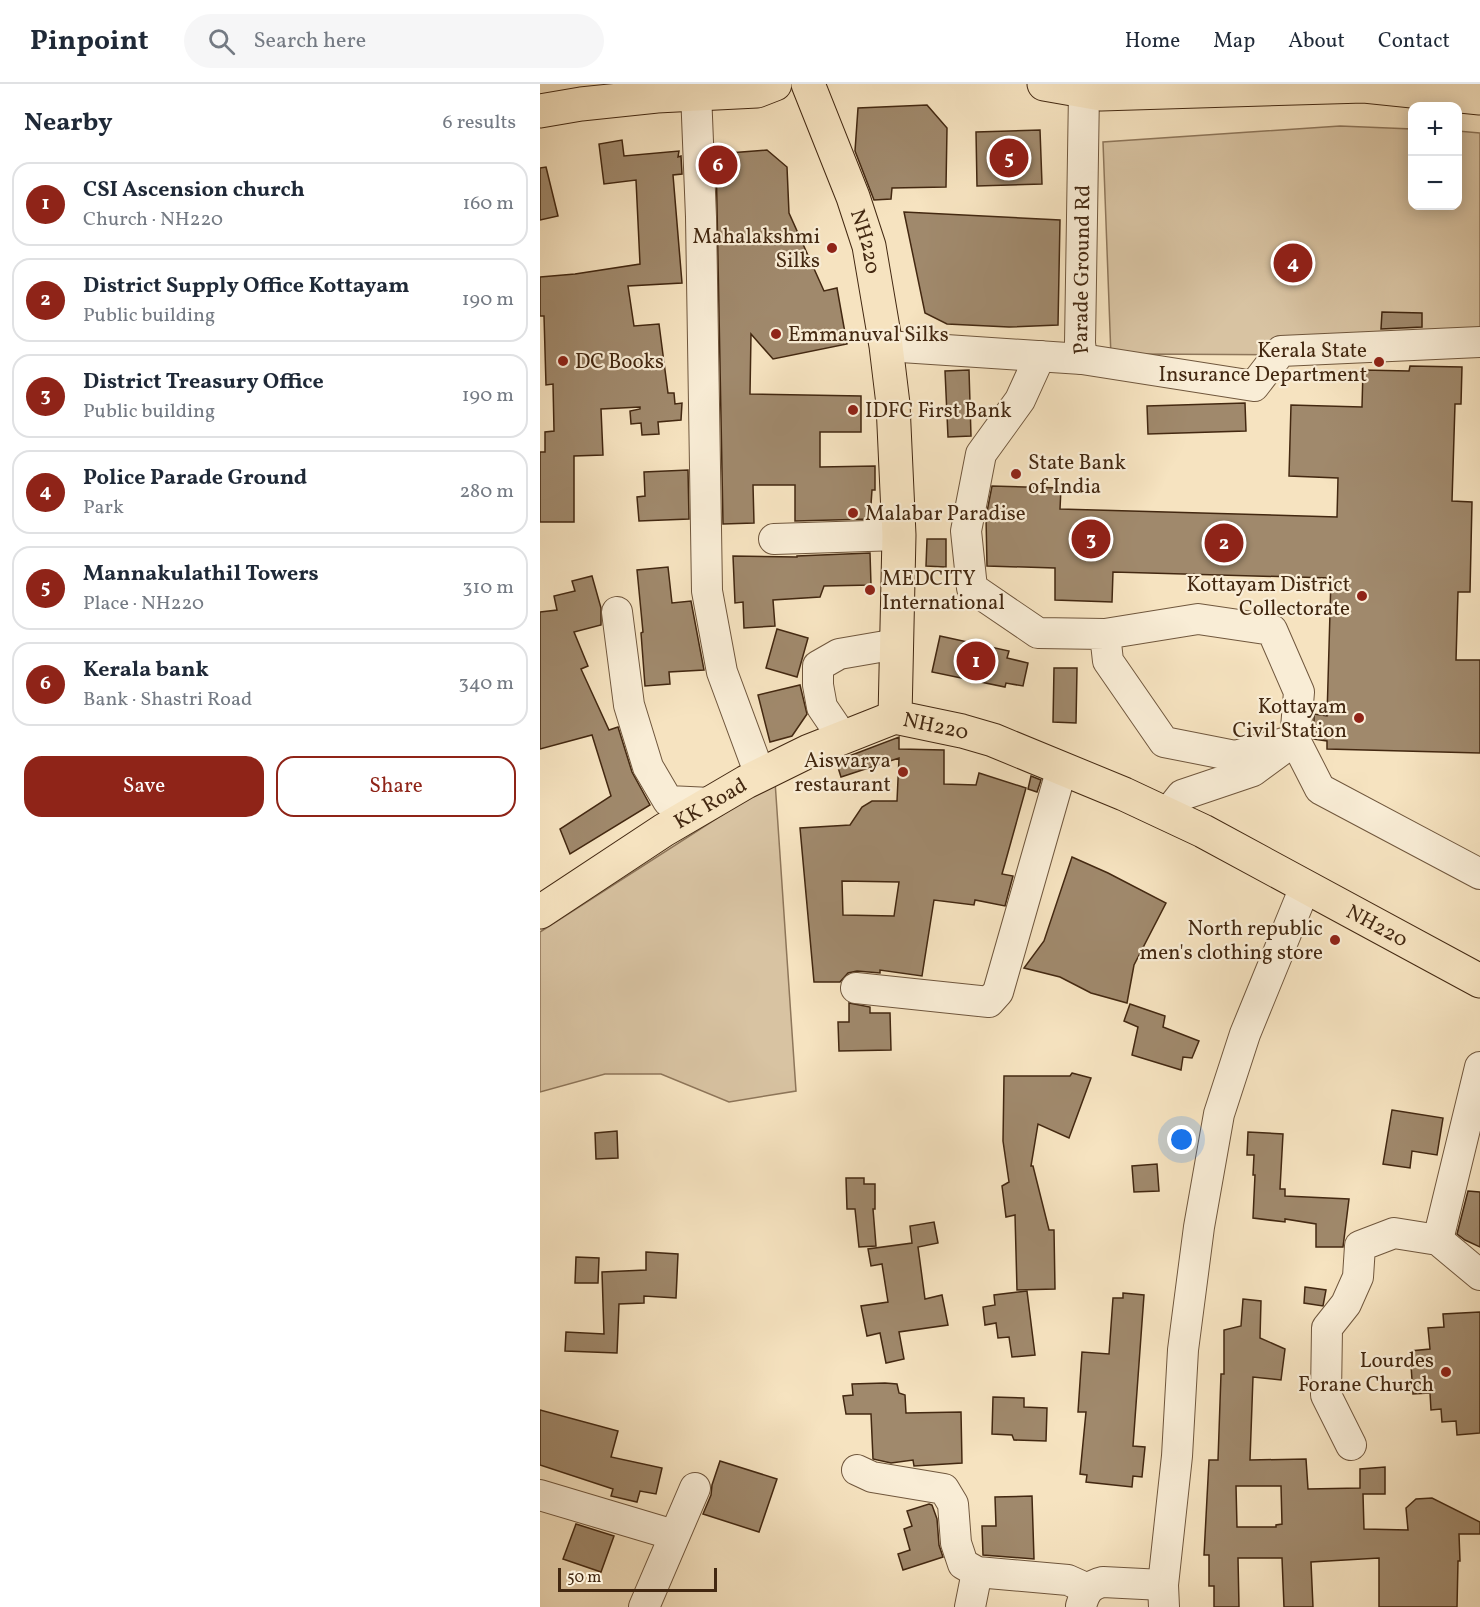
<!DOCTYPE html>
<html lang="en">
<head>
<meta charset="utf-8">
<style>
	:root { --surface:#fff; --page:#f6f6f7; --text:#1f2937; --muted:#747a83; --line:#e0e1e3; --accent:#8f2418 }
	body { margin:0; font-family:Vollkorn,serif; background:var(--page); color:var(--text) }
	.controls { position:absolute; right:18px; top:18px; display:grid; overflow:hidden; border-radius:12px; box-shadow:0 3px 15px #0003 }
	.controls button { width:54px; height:54px; display:grid; place-items:center; padding:0; border:0; border-bottom:2px solid var(--line); background:var(--surface); color:var(--text); font:30px sans-serif }
	.scale { position:absolute; left:18px; bottom:15px; width:159px; box-sizing:border-box; padding-left:6px; border:3px solid #432811; border-top:0; font-size:16px; line-height:21px; white-space:nowrap; color:#432811; -webkit-text-stroke:4px #f9edd6; paint-order:stroke }
	.you { position:absolute; left:642px; top:1056px; width:21px; height:21px; margin:-15px; border:4px solid #fff; border-radius:50%; background:#1a73e8; box-shadow:0 0 0 9px #1a73e833 }
	.badge { display:grid; place-items:center; width:39px; height:39px; border-radius:50%; background:var(--accent); color:#fff; font-size:20px; font-weight:700 }
	.pin { position:absolute; translate:-50% -50%; border:3px solid #fff; box-shadow:0 2px 6px #0006 }
	.list { margin:0; padding:0; list-style:none }
	h2 { display:flex; justify-content:space-between; align-items:center; height:78px; margin:0; padding:0 24px; font-size:26px }
	h2 small { font-size:20px; font-weight:400; color:var(--muted) }
	.list li { display:grid; grid-template-columns:39px 1fr auto; gap:18px; align-items:center; box-sizing:border-box; height:84px; margin:0 12px 12px; padding:0 12px; border:2px solid var(--line); border-radius:18px }
	.list b { display:block; font-size:22px; white-space:nowrap }
	.list p { margin:0; font-size:20px; white-space:nowrap; color:var(--muted) }
	.list em { font-size:20px; font-style:normal; color:var(--muted) }
	.actions { display:flex; gap:12px; padding:18px 24px }
	.actions a { flex:1; padding:14px 0; border:2px solid var(--accent); border-radius:18px; text-align:center; font-size:21px; color:var(--accent) }
	.actions .main { background:var(--accent); color:#fff }
	.icon { flex:none; width:33px; height:33px; fill:none; stroke:currentColor; stroke-width:2; stroke-linecap:round; stroke-linejoin:round }
	.map { position:relative; flex:none; width:940px; height:1523px; overflow:hidden }
	header { display:flex; align-items:center; gap:36px; box-sizing:border-box; height:84px; padding:0 30px; background:var(--surface); border-bottom:2px solid var(--line) }
	header strong { font-size:28px }
	nav { display:flex; gap:33px; margin-inline-start:auto; font-size:21px }
	.search { width:420px; height:54px; background:var(--page); display:flex; align-items:center; gap:15px; box-sizing:border-box; padding:0 21px; border-radius:33px; color:var(--muted); font-size:22px }
	main { display:flex }
	aside { flex:1; background:var(--surface) }
	.map>svg:first-child { display:block }
	.green { fill:#d8c3a2; stroke:#8e765a; stroke-width:1.5 }
	.building { fill:#a0896c; stroke:#432811; stroke-width:1.5; fill-rule:evenodd }
	.lines { fill:none; stroke-linecap:round; stroke-linejoin:round }
	.minor-casing { stroke:#70573d; stroke-width:32 }
	.major-casing { stroke:#432811; stroke-width:35 }
	.highway-casing { stroke:#432811; stroke-width:35 }
	.minor { stroke:#f9edd6; stroke-width:30 }
	.major { stroke:#f6e3c0; stroke-width:33 }
	.highway { stroke:#f6e3c0; stroke-width:33 }
	.poi-dot { fill:#8f2418; stroke:#f9edd6; stroke-width:2 }
	.labels { text-anchor:middle; stroke-width:4.5; stroke-linejoin:round; paint-order:stroke }
	.poi-label { font-size:21px; fill:#432811; stroke:#f9edd6; text-anchor:end }
	.street-label { font-size:21px; fill:#432811; stroke:#f9edd6 }
</style>
</head>
<body>
<header>
<strong>Pinpoint</strong>
<div class="search"><svg class="icon" aria-label="search" viewBox="0 0 24 24"><circle cx="10" cy="10" r="6"/><path d="M15 15l6 6"/></svg>Search here</div>
<nav><a>Home</a><a>Map</a><a>About</a><a>Contact</a></nav>
</header>
<main>
<aside>
<h2>Nearby<small>6 results</small></h2>
<ul class="list">
<li><span class="badge">1</span><div><b>CSI Ascension church</b><p>Church · NH220</p></div><em>160 m</em></li>
<li><span class="badge">2</span><div><b>District Supply Office Kottayam</b><p>Public building</p></div><em>190 m</em></li>
<li><span class="badge">3</span><div><b>District Treasury Office</b><p>Public building</p></div><em>190 m</em></li>
<li><span class="badge">4</span><div><b>Police Parade Ground</b><p>Park</p></div><em>280 m</em></li>
<li><span class="badge">5</span><div><b>Mannakulathil Towers</b><p>Place · NH220</p></div><em>310 m</em></li>
<li><span class="badge">6</span><div><b>Kerala bank</b><p>Bank · Shastri Road</p></div><em>340 m</em></li>
</ul>
<div class="actions"><a class="main">Save</a><a>Share</a></div>
</aside>
<div class="map">
<svg width="940" height="1523" viewBox="0 0 940 1523">
	<rect width="100%" height="100%" fill="#f6e3c0"/>
	<filter id="stains"><feTurbulence type="fractalNoise" baseFrequency=".00333" numOctaves="4"/><feColorMatrix values="0 0 0 0 .2 0 0 0 0 .09 0 0 0 0 .02 0 0 0 .5 -.17"/></filter>
	<radialGradient id="worn" r=".72"><stop offset=".6" stop-color="#630" stop-opacity="0"/><stop offset="1" stop-color="#630" stop-opacity=".3"/></radialGradient>
	<!-- green -->
	<g class="green">
		<polygon points="800,42 872,45 872,122 918,122 918,47 940,49 940,265 775,271 596,270 571,273 563,58"/>
		<polygon points="235,697 256,1007 189,1018 121,990 65,990 0,1008 0,848"/>
	</g>
	<!-- building -->
	<g class="building">
		<polygon points="387,21 407,44 406,103 352,104 351,115 334,116 315,67 318,24"/>
		<polygon points="500,46 502,100 437,102 436,48"/>
		<polygon points="82,56 84,72 139,67 138,73 141,72 142,90 133,91 142,199 88,202 94,242 119,240 128,309 134,309 135,320 142,319 141,336 118,338 119,350 102,351 101,339 91,340 90,327 100,325 100,323 61,325 63,371 34,372 34,438 0,438 0,368 5,368 5,348 14,347 13,300 6,301 4,232 0,232 0,193 35,190 100,180 96,96 64,100 59,60"/>
		<polygon points="227,66 247,83 249,129 284,207 297,204 307,260 233,275 211,250 210,310 321,312 321,348 280,348 280,383 335,382 335,406 332,406 330,435 255,437 255,401 213,401 214,439 183,440 176,70"/>
		<polygon points="6,83 18,132 0,136 0,84"/>
		<polygon points="364,128 520,136 518,241 469,243 407,240 385,229"/>
		<polygon points="842,228 882,229 882,243 841,245"/>
		<polygon points="870,282 922,283 921,320 915,320 912,417 932,418 930,508 918,508 916,576 940,576 940,669 787,665 787,657 774,655 774,630 787,632 791,494 573,488 572,518 515,516 515,484 447,482 446,433 452,402 521,404 520,425 797,433 798,394 749,392 751,321 822,323 823,286 869,287"/>
		<polygon points="429,286 431,352 408,353 405,287"/>
		<polygon points="705,319 706,347 608,350 607,322"/>
		<polygon points="148,386 149,435 99,437 97,413 105,412 104,388"/>
		<polygon points="387,455 406,455 406,483 386,482"/>
		<polygon points="330,469 331,501 284,502 280,513 233,516 235,542 204,544 203,518 195,519 193,472 257,473 257,472"/>
		<polygon points="128,483 132,519 151,517 164,586 129,588 130,600 105,602 101,549 103,548 97,486"/>
		<polygon points="52,492 61,524 61,541 34,548 48,582 41,585 69,646 78,643 92,688 110,721 30,770 20,745 71,712 52,651 0,665 0,528 17,526 14,512 35,507 32,497"/>
		<polygon points="237,545 268,554 257,593 226,584"/>
		<polygon points="400,552 469,567 467,574 488,579 483,602 466,599 465,603 392,588"/>
		<polygon points="514,584 537,584 536,639 513,638"/>
		<polygon points="260,601 267,630 252,652 230,658 218,611"/>
		<path d="M359 653V665L404 666V700L436 701 439 689 486 704 462 790 473 792 465 822 435 816 434 821 394 816 382 892 340 886V889L317 887 308 889 300 898H274L260 744 310 741 322 723 332 717H357L359 674 301 693 296 677ZM302 797 359 798 354 832 303 831Z"/>
		<polygon points="491,692 501,696 497,708 488,705"/>
		<polygon points="532,773 568,789 626,819 594,881 587,919 551,909 520,893 484,884 504,857"/>
		<polygon points="309,919 330,923 330,929 350,929 351,966 299,967 298,938 309,938"/>
		<polygon points="590,920 625,932 623,943 659,957 652,974 643,973 641,986 592,971 598,943 584,937"/>
		<polygon points="532,989 551,994 529,1054 498,1040 491,1082 493,1082 509,1146 514,1146 515,1205 477,1206 475,1131 466,1133 462,1102 469,1098 463,1057 464,992 530,992"/>
		<polygon points="852,1026 903,1034 897,1071 872,1067 870,1084 843,1080"/>
		<polygon points="77,1047 78,1074 56,1075 55,1049"/>
		<polygon points="708,1048 743,1050 740,1105 745,1105 745,1112 809,1115 803,1163 776,1163 776,1140 745,1135 745,1138 713,1134 715,1091 713,1091 714,1071 707,1071"/>
		<polygon points="617,1080 619,1107 594,1108 592,1082"/>
		<polygon points="306,1094 324,1094 324,1100 335,1100 335,1125 333,1125 336,1162 319,1163 315,1125 307,1125"/>
		<polygon points="928,1107 940,1108 940,1163 925,1156 917,1150"/>
		<polygon points="394,1138 398,1159 378,1163 385,1215 402,1211 408,1241 359,1248 364,1275 346,1279 340,1249 327,1252 321,1222 348,1218 342,1180 331,1182 328,1165 372,1159 370,1142"/>
		<polygon points="106,1168 138,1170 136,1214 104,1212 104,1219 79,1220 77,1269 25,1267 26,1248 64,1250 62,1188 106,1186"/>
		<polygon points="36,1173 59,1174 58,1199 35,1199"/>
		<polygon points="765,1203 786,1206 783,1222 764,1219"/>
		<polygon points="487,1207 495,1271 472,1273 469,1253 458,1254 456,1239 445,1241 443,1223 455,1221 454,1211"/>
		<polygon points="583,1209 604,1211 593,1362 605,1363 602,1393 593,1392 592,1403 546,1398 547,1391 540,1390 546,1328 538,1328 542,1268 569,1270 573,1214 583,1214"/>
		<path d="M703 1215 721 1217 720 1254 745 1265 741 1296 713 1293 710 1376 766 1375 768 1405 820 1404V1385L845 1383V1410H823L824 1445 868 1446 866 1424 876 1415 892 1414 940 1438V1450H919L920 1477H918L917 1523H839V1474L771 1478 773 1523H744L742 1474H698L699 1523H674V1502H669V1471H664L669 1376H678L681 1290H684V1246L701 1242ZM696 1402H741L742 1440 736 1441V1443H697Z"/>
		<polygon points="940,1228 940,1349 917,1351 916,1337 902,1338 901,1325 891,1326 890,1309 873,1310 870,1267 890,1265 888,1244 904,1243 903,1230"/>
		<polygon points="345,1299 357,1300 359,1309 365,1311 366,1329 421,1328 422,1379 374,1382 373,1376 351,1379 333,1375 331,1330 306,1330 303,1312 313,1311 312,1300"/>
		<polygon points="453,1313 484,1314 484,1323 507,1324 506,1357 474,1356 472,1351 452,1350"/>
		<polygon points="0,1326 78,1347 71,1373 122,1384 116,1410 100,1407 97,1418 71,1412 73,1405 0,1381"/>
		<polygon points="180,1377 237,1395 219,1448 163,1430 171,1411 172,1401"/>
		<polygon points="492,1412 494,1475 443,1471 442,1442 456,1442 455,1413"/>
		<polygon points="389,1420 392,1421 397,1435 399,1461 403,1473 363,1486 358,1470 370,1466 364,1445 372,1442 367,1427"/>
		<polygon points="36,1440 74,1452 61,1488 23,1475"/>
	</g>
	<g class="lines">
		<defs>
			<g id="minor">
				<polyline points="156,8 161,133 167,507 182,588 220,691"/>
				<path id="s1" d="M346 262 542 275 540 259 544 8"/>
				<polyline points="500,272 480,316 441,370 426,447 432,504 498,549 565,550 658,535 732,546 759,608 755,656 695,672 624,658 568,577 565,550"/>
				<polyline points="542,275 714,302 741,267 940,258"/>
				<polyline points="234,455 359,451"/>
				<polyline points="77,528 89,621 108,683 128,717 171,719"/>
				<polyline points="303,654 282,623 278,601 278,582 299,570 357,560"/>
				<polyline points="627,730 642,711 713,687 755,656 780,705 940,790"/>
				<polyline points="316,904 449,918 458,908 522,684"/>
				<polyline points="898,1156 940,983"/>
				<polyline points="811,1361 786,1311 787,1244 806,1220 818,1193 820,1162 854,1149 898,1156 940,1191"/>
				<polyline points="317,1386 332,1393 404,1405 413,1420 416,1459 423,1480 437,1488 528,1496 548,1505"/>
				<polyline points="0,1411 134,1451"/>
				<path d="M541 1522C545 1508 549 1501 563 1498L623 1501"/>
				<polyline points="104,1523 155,1404"/>
				<polyline points="430,1523 437,1488"/>
				<polyline points="624,1523 623,1501 637,1372 643,1266 659,1143 679,1030 705,950 765,803"/>
			</g>
			<g id="major">
				<path id="s2" d="M0 828 124 746 206 698 269 667 355 633"/>
			</g>
			<g id="highway">
				<path id="s3" d="M268 0 313 113 329 162 346 262 353 320 359 451 355 633 422 647 453 656 584 710 663 747 940 897"/>
				<polyline points="504,0 561,10 824,2 940,14"/>
				<polyline points="0,27 41,20 117,12 217,7 235,0"/>
			</g>
		</defs>
		<!-- minor casing -->
		<use href="#minor" class="minor-casing"/>
		<!-- major casing -->
		<use href="#major" class="major-casing"/>
		<!-- highway casing -->
		<use href="#highway" class="highway-casing"/>
		<!-- minor -->
		<use href="#minor" class="minor"/>
		<!-- major -->
		<use href="#major" class="major"/>
		<!-- highway -->
		<use href="#highway" class="highway"/>
	</g>
	<!-- markers -->
	<g class="poi-dot">
		<circle cx="292" cy="164" r="6"/>
		<circle cx="236" cy="250" r="6"/>
		<circle cx="23" cy="277" r="6"/>
		<circle cx="839" cy="278" r="6"/>
		<circle cx="313" cy="326" r="6"/>
		<circle cx="476" cy="390" r="6"/>
		<circle cx="313" cy="429" r="6"/>
		<circle cx="330" cy="506" r="6"/>
		<circle cx="822" cy="512" r="6"/>
		<circle cx="819" cy="634" r="6"/>
		<circle cx="363" cy="688" r="6"/>
		<circle cx="795" cy="856" r="6"/>
		<circle cx="906" cy="1288" r="6"/>
	</g>
	<g class="labels">
		<!-- poi labels -->
		<g class="poi-label">
			<text x="280" y="159">Mahalakshmi<tspan x="280" dy="24">Silks</tspan></text>
			<text x="248" y="257" text-anchor="start">Emmanuval Silks</text>
			<text x="827" y="273">Kerala State<tspan x="827" dy="24">Insurance Department</tspan></text>
			<text x="35" y="284" text-anchor="start">DC Books</text>
			<text x="325" y="333" text-anchor="start">IDFC First Bank</text>
			<text x="488" y="385" text-anchor="start">State Bank<tspan x="488" dy="24">of India</tspan></text>
			<text x="325" y="436" text-anchor="start">Malabar Paradise</text>
			<text x="342" y="501" text-anchor="start">MEDCITY<tspan x="342" dy="24">International</tspan></text>
			<text x="810" y="507">Kottayam District<tspan x="810" dy="24">Collectorate</tspan></text>
			<text x="807" y="629">Kottayam<tspan x="807" dy="24">Civil Station</tspan></text>
			<text x="351" y="683">Aiswarya<tspan x="351" dy="24">restaurant</tspan></text>
			<text x="783" y="851">North republic<tspan x="783" dy="24">men's clothing store</tspan></text>
			<text x="894" y="1283">Lourdes<tspan x="894" dy="24">Forane Church</tspan></text>
		</g>
		<!-- street labels -->
		<g class="street-label">
			<text dy="7" stroke="none"><textPath href="#s3" startOffset="168">NH220</textPath></text>
			<text dy="7" stroke="none"><textPath href="#s1" startOffset="286">Parade Ground Rd</textPath></text>
			<text dy="7" stroke="none"><textPath href="#s3" startOffset="688">NH220</textPath></text>
			<text dy="7" stroke="none"><textPath href="#s2" startOffset="202">KK Road</textPath></text>
			<text dy="7" stroke="none"><textPath href="#s3" startOffset="1174">NH220</textPath></text>
		</g>
	</g>
	<rect width="100%" height="100%" filter="url(#stains)"/>
	<rect width="100%" height="100%" fill="url(#worn)"/>
</svg>
<div class="controls">
<button>+</button>
<button>−</button>
</div>
<div class="scale">50 m</div>
<div class="you"></div>
<div class="pin badge" style="left:436px;top:577px">1</div>
<div class="pin badge" style="left:684px;top:459px">2</div>
<div class="pin badge" style="left:551px;top:455px">3</div>
<div class="pin badge" style="left:753px;top:179px">4</div>
<div class="pin badge" style="left:469px;top:74px">5</div>
<div class="pin badge" style="left:178px;top:81px">6</div>
</div>
</main>
</body>
</html>
